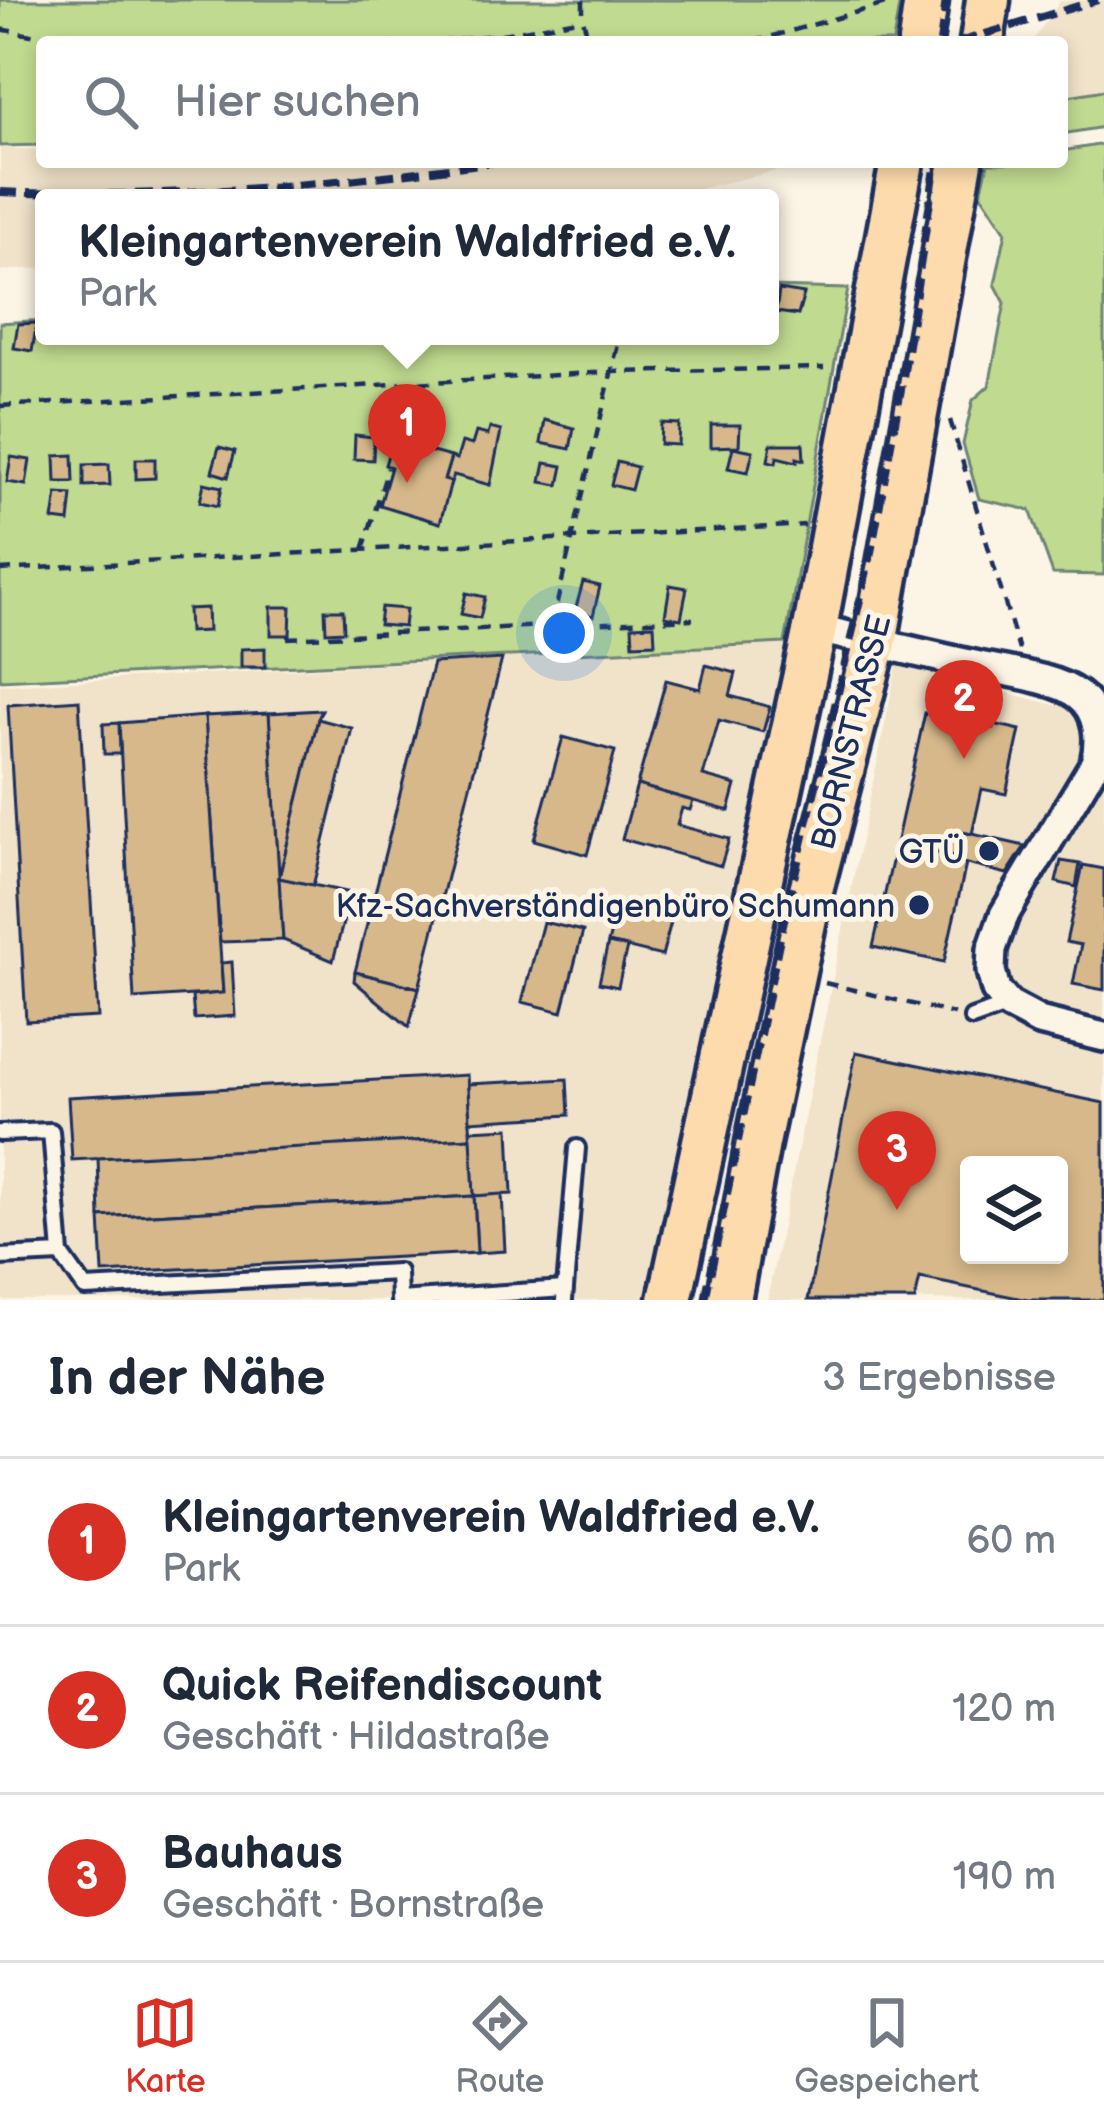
<!DOCTYPE html>
<html lang="de">
<head>
<meta charset="utf-8">
<style>
	:root { --surface:#fff; --page:#f6f6f7; --text:#1f2937; --muted:#747a83; --line:#e0e1e3; --accent:#d93025 }
	body { margin:0; font-family:"Balsamiq Sans",sans-serif; background:var(--page); color:var(--text) }
	.controls { position:absolute; right:36px; bottom:36px; display:grid; overflow:hidden; border-radius:12px; box-shadow:0 6px 18px #0003 }
	.controls button { width:108px; height:108px; display:grid; place-items:center; padding:0; border:0; border-bottom:3px solid var(--line); background:var(--surface); color:var(--text); font:60px sans-serif }
	.you { position:absolute; left:564px; top:633px; width:42px; height:42px; margin:-30px; border:9px solid #fff; border-radius:50%; background:#1a73e8; box-shadow:0 0 0 18px #1a73e833 }
	.badge { display:grid; place-items:center; width:78px; height:78px; border-radius:50%; background:var(--accent); color:#fff; font-size:39px; font-weight:700 }
	.pin { position:absolute; translate:-50% -99px; filter:drop-shadow(0 3px 6px #0008) }
	.pin::after { content:''; position:absolute; top:63px; width:42px; height:36px; background:inherit; clip-path:polygon(0 0,100% 0,50% 100%) }
	.popup { position:absolute; left:35px; top:189px; width:744px; height:156px; box-sizing:border-box; display:grid; place-content:center; border-radius:12px; background:var(--surface); filter:drop-shadow(0 3px 9px #0005); font-size:39px; white-space:nowrap; color:var(--muted) }
	.popup b { font-size:45px; color:var(--text) }
	.popup::after { content:''; position:absolute; left:50%; top:100%; margin-left:-24px; border:24px solid transparent; border-top-color:var(--surface) }
	.list { margin:0; padding:0; list-style:none }
	h2 { display:flex; justify-content:space-between; align-items:center; height:156px; margin:0; padding:0 48px; font-size:51px }
	h2 small { font-size:39px; font-weight:400; color:var(--muted) }
	.list li { display:grid; grid-template-columns:78px 1fr auto; gap:36px; align-items:center; box-sizing:border-box; height:168px; padding:0 48px; border-top:3px solid var(--line) }
	.list b { display:block; font-size:45px; white-space:nowrap }
	.list p { margin:0; font-size:39px; white-space:nowrap; color:var(--muted) }
	.list em { font-size:39px; font-style:normal; color:var(--muted) }
	.icon { flex:none; width:66px; height:66px; fill:none; stroke:currentColor; stroke-width:2; stroke-linecap:round; stroke-linejoin:round }
	.map { position:relative; flex:none; width:1104px; height:1300px; overflow:hidden }
	.search { position:absolute; background:var(--surface); box-shadow:0 6px 18px #0003; left:36px; right:36px; top:36px; height:132px; display:flex; align-items:center; gap:30px; box-sizing:border-box; padding:0 42px; border-radius:12px; color:var(--muted); font-size:45px }
	.sheet { height:660px; background:var(--surface) }
	nav { display:flex; justify-content:space-around; align-items:center; box-sizing:border-box; height:168px; border-top:3px solid var(--line); background:var(--surface); font-size:33px; color:var(--muted) }
	nav a { display:grid; justify-items:center; gap:6px }
	nav .on { color:var(--accent) }
	.map>svg:first-child { display:block }
	.built { fill:#f1e3ca; fill-rule:evenodd }
	.green { fill:#c0da90; stroke:#6e8477; stroke-width:3 }
	.building { fill:#d7b88a; stroke:#1b2f5e; stroke-width:3; fill-rule:evenodd }
	.lines { fill:none; stroke-linecap:round; stroke-linejoin:round }
	.service-casing { stroke:#1b2f5e; stroke-width:22 }
	.minor-casing { stroke:#1b2f5e; stroke-width:36 }
	.primary-casing { stroke:#1b2f5e; stroke-width:51 }
	.path { stroke:#1b2f5e; stroke-width:4.5; stroke-dasharray:12 9; stroke-linecap:butt }
	.service { stroke:#fcf5e5; stroke-width:14 }
	.minor { stroke:#fcf5e5; stroke-width:27 }
	.primary { stroke:#fedbac; stroke-width:42 }
	.rail { stroke:#1b2f5e; stroke-width:8; stroke-dasharray:18 9; stroke-linecap:butt }
	.poi-dot { fill:#1b2f5e; stroke:#fcf5e5; stroke-width:4.5 }
	.labels { text-anchor:middle; stroke-width:10; stroke-linejoin:round; paint-order:stroke }
	.street-label { font-size:33px; fill:#1b2f5e; stroke:#fcf5e5 }
	.poi-label { font-size:33px; fill:#1b2f5e; stroke:#fcf5e5; text-anchor:end }
</style>
</head>
<body>
<div class="map">
<svg width="1104" height="1300" viewBox="0 0 1104 1300">
	<rect width="100%" height="100%" fill="#fcf5e5"/>
	<filter id="ink" filterUnits="userSpaceOnUse"><feTurbulence type="fractalNoise" baseFrequency=".00833" numOctaves="2"/><feDisplacementMap in="SourceGraphic" scale="24" xChannelSelector="R" yChannelSelector="G"/><feConvolveMatrix kernelMatrix="1 2 1 2 8 2 1 2 1" color-interpolation-filters="sRGB"/></filter>
	<g filter="url(#ink)">
		<!-- built -->
		<g class="built">
			<polygon points="1104,0 1104,90 1062,97 1062,42 1032,42 1060,1"/>
			<polygon points="0,148 42,150 42,162 816,162 659,198 44,198 44,268 0,271"/>
			<polygon points="785,643 780,703 651,1300 0,1300 0,685"/>
			<path d="M897 665 1104 717V1300H767ZM969 1165H1059V1255H969Z"/>
		</g>
		<!-- green -->
		<g class="green">
			<polygon points="0,0 900,0 893,42 42,42 42,145 0,146"/>
			<polygon points="1104,90 1104,127 1062,134 1062,97"/>
			<polygon points="1104,144 1104,575 1053,574 1030,510 979,499 963,444 973,400 989,386 1005,303 995,284 1006,232 981,194 988,163 1062,162 1062,151"/>
			<polygon points="770,287 848,289 785,643 0,680 0,323 44,320 44,336 770,336"/>
		</g>
		<!-- building -->
		<g class="building">
			<polygon points="779,290 804,294 798,315 776,312"/>
			<polygon points="37,323 32,351 14,348 18,324"/>
			<polygon points="545,420 574,428 570,449 541,443"/>
			<polygon points="661,423 679,424 678,445 660,444"/>
			<polygon points="711,425 740,425 739,446 711,447"/>
			<polygon points="490,428 501,431 490,485 454,475 451,482 444,480 451,457 457,459 462,442 472,445 476,432 488,435"/>
			<polygon points="355,435 374,437 373,460 354,459"/>
			<polygon points="392,441 451,457 444,480 451,482 440,523 380,505 391,467 385,465"/>
			<polygon points="771,444 803,444 804,460 797,458 797,462 777,457 776,463 768,461"/>
			<polygon points="219,447 235,451 228,477 212,472"/>
			<polygon points="733,447 753,451 748,472 728,468"/>
			<polygon points="73,455 74,482 56,482 55,456"/>
			<polygon points="11,457 30,460 26,485 7,482"/>
			<polygon points="136,459 155,459 155,478 136,479"/>
			<polygon points="617,462 637,467 631,490 611,485"/>
			<polygon points="545,463 563,466 559,485 541,482"/>
			<polygon points="109,464 110,485 84,486 84,465"/>
			<polygon points="204,483 222,487 218,506 200,502"/>
			<polygon points="57,494 72,495 69,522 53,520"/>
			<polygon points="583,582 600,586 593,616 575,611"/>
			<polygon points="670,585 687,588 681,619 665,616"/>
			<polygon points="466,593 485,597 480,618 461,614"/>
			<polygon points="271,607 291,607 290,635 271,635"/>
			<polygon points="381,607 406,609 404,627 379,625"/>
			<polygon points="207,608 208,631 189,632 188,609"/>
			<polygon points="325,610 343,610 344,631 326,632"/>
			<polygon points="654,625 655,643 633,644 632,626"/>
			<polygon points="265,648 265,667 241,667 241,649"/>
			<polygon points="502,659 419,988 355,972 433,663"/>
			<polygon points="706,665 736,673 730,696 770,707 763,732 719,720 703,776 736,785 729,811 637,785 666,680 700,689"/>
			<polygon points="79,700 98,1017 26,1021 8,705"/>
			<polygon points="322,710 318,719 279,878 269,713"/>
			<polygon points="269,713 283,940 220,942 205,716"/>
			<polygon points="925,713 993,728 994,724 1020,730 1006,794 982,789 972,834 961,832 955,857 896,844"/>
			<polygon points="205,716 223,993 134,999 119,723"/>
			<polygon points="318,719 352,728 313,886 279,878"/>
			<polygon points="119,723 120,754 104,754 103,724"/>
			<polygon points="563,737 615,751 587,855 534,840"/>
			<polygon points="637,785 693,801 690,810 682,808 677,825 729,839 721,866 622,839"/>
			<polygon points="961,832 972,834 1025,846 1007,874 954,861"/>
			<polygon points="896,844 955,857 954,861 966,864 944,962 873,947"/>
			<polygon points="1061,861 1080,864 1076,887 1056,882"/>
			<polygon points="1083,865 1104,869 1104,990 1073,984 1081,945 1066,942"/>
			<polygon points="279,878 351,893 333,961 283,940"/>
			<polygon points="618,905 672,918 662,956 608,943"/>
			<polygon points="543,922 583,931 562,1012 522,1002"/>
			<polygon points="608,943 627,947 618,987 599,983"/>
			<polygon points="232,962 235,1016 194,1019 192,996 223,993 221,963"/>
			<polygon points="355,972 419,988 409,1027 354,981"/>
			<path d="M856 1052 1104 1103V1300H1028L920 1278 915 1300H808ZM969 1165H1059V1255H969Z"/>
			<polygon points="467,1075 471,1138 72,1160 68,1097"/>
			<polygon points="567,1079 569,1115 470,1121 468,1084"/>
			<polygon points="509,1128 512,1194 474,1196 470,1130"/>
			<polygon points="471,1138 474,1196 100,1217 98,1158"/>
			<polygon points="502,1194 505,1251 477,1253 474,1196"/>
			<polygon points="474,1196 477,1253 103,1273 100,1217"/>
		</g>
		<g class="lines">
			<defs>
				<g id="service">
					<polyline points="972,1018 1009,1005"/>
					<polyline points="0,1133 51,1131 61,1254 0,1257"/>
					<polyline points="61,1254 85,1288 398,1272 399,1300"/>
					<polyline points="399,1300 565,1289"/>
					<polyline points="564,1300 577,1148"/>
				</g>
				<path id="minor" d="M815 628C869 641 924 654 979 666 1006 672 1056 678 1078 695 1099 711 1101 739 1095 763L1004 915 992 949 991 971 996 990 1009 1005 1039 1021 1104 1037"/>
				<g id="primary">
					<polyline points="920,42 926,0"/>
					<polyline points="982,42 988,0"/>
					<polyline points="670,1300 815,628 902,162"/>
					<polyline points="729,1300 758,1143 810,894 875,643 961,162"/>
				</g>
			</defs>
			<!-- service casing -->
			<use href="#service" class="service-casing"/>
			<!-- minor casing -->
			<use href="#minor" class="minor-casing"/>
			<!-- primary casing -->
			<use href="#primary" class="primary-casing"/>
			<!-- path -->
			<g class="path">
				<polyline points="583,0 583,19 589,42"/>
				<polyline points="0,29 68,42"/>
				<polyline points="438,42 502,34 583,19"/>
				<polyline points="752,42 896,1"/>
				<polyline points="0,406 611,372 824,368"/>
				<polyline points="950,420 1019,650"/>
				<polyline points="363,550 388,468"/>
				<polyline points="0,570 805,525"/>
				<polyline points="552,624 620,336"/>
				<polyline points="287,638 693,619"/>
				<polyline points="825,983 954,1014"/>
			</g>
			<!-- service -->
			<use href="#service" class="service"/>
			<!-- minor -->
			<use href="#minor" class="minor"/>
			<!-- primary -->
			<use href="#primary" class="primary"/>
			<!-- rail -->
			<g class="rail">
				<polyline points="940,42 946,0"/>
				<polyline points="959,42 1098,0"/>
				<path d="M0 192C165 200 330 185 493 162"/>
				<polyline points="705,1300 781,933 870,558 902,384 936,162"/>
			</g>
		</g>
	</g>
	<!-- markers -->
	<g class="poi-dot">
		<circle cx="989" cy="851" r="12"/>
		<circle cx="919" cy="905" r="12"/>
	</g>
	<g class="labels">
		<!-- street labels -->
		<g class="street-label">
			<text transform="translate(850 732) rotate(-76)" y="12">BORNSTRASSE</text>
		</g>
		<!-- poi labels -->
		<g class="poi-label">
			<text x="965" y="863">GTÜ</text>
			<text x="895" y="917">Kfz-Sachverständigenbüro Schumann</text>
		</g>
	</g>
</svg>
<div class="controls">
<button><svg class="icon" aria-label="layers" viewBox="0 0 24 24"><path d="M12 4l9 5-9 5-9-5zM3 14l9 5 9-5"/></svg></button>
</div>
<div class="you"></div>
<div class="pin badge" style="left:407px;top:483px">1</div>
<div class="popup"><b>Kleingartenverein Waldfried e.V.</b>Park</div>
<div class="pin badge" style="left:964px;top:759px">2</div>
<div class="pin badge" style="left:897px;top:1210px">3</div>
<div class="search"><svg class="icon" aria-label="search" viewBox="0 0 24 24"><circle cx="10" cy="10" r="6"/><path d="M15 15l6 6"/></svg>Hier suchen</div>
</div>
<section class="sheet">
<h2>In der Nähe<small>3 Ergebnisse</small></h2>
<ul class="list">
<li><span class="badge">1</span><div><b>Kleingartenverein Waldfried e.V.</b><p>Park</p></div><em>60 m</em></li>
<li><span class="badge">2</span><div><b>Quick Reifendiscount</b><p>Geschäft · Hildastraße</p></div><em>120 m</em></li>
<li><span class="badge">3</span><div><b>Bauhaus</b><p>Geschäft · Bornstraße</p></div><em>190 m</em></li>
</ul>
</section>
<nav>
<a class="on"><svg class="icon" aria-label="map" viewBox="0 0 24 24"><path d="M3 6l6-2 6 2 6-2v14l-6 2-6-2-6 2zM9 4v14M15 6v14"/></svg>Karte</a>
<a><svg class="icon" aria-label="directions" viewBox="0 0 24 24"><path d="M12 3l9 9-9 9-9-9zM9 14v-3h6M13 9l2 2-2 2"/></svg>Route</a>
<a><svg class="icon" aria-label="saved" viewBox="0 0 24 24"><path d="M7 4h10v16l-5-4-5 4z"/></svg>Gespeichert</a>
</nav>
</body>
</html>
